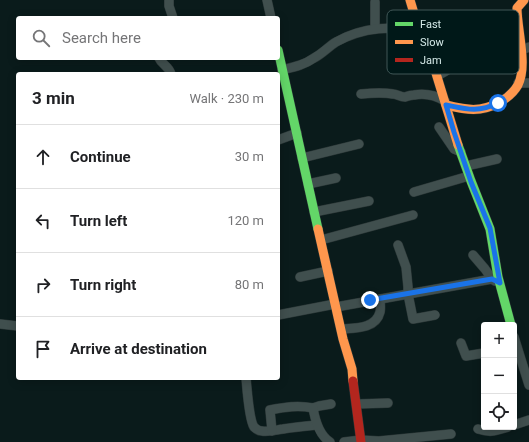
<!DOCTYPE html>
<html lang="en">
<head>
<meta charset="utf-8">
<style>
	:root { --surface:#fff; --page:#f6f6f6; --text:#202124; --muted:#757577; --line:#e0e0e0 }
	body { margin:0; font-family:Roboto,sans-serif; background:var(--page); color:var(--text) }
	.controls { position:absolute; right:12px; bottom:12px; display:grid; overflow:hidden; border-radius:4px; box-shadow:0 2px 10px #0003 }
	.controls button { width:36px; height:36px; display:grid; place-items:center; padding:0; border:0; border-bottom:1px solid var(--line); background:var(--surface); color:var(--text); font:20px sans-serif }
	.stop { position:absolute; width:12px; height:12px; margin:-9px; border:3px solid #1a73e8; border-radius:50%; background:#fff }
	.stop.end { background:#1a73e8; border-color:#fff; box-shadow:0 1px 4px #0008 }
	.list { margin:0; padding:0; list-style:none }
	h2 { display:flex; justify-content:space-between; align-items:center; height:52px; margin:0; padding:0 16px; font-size:17px }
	h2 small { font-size:13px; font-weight:400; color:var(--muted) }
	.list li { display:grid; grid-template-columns:26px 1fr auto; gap:12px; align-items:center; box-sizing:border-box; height:64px; padding:0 16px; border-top:1px solid var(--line) }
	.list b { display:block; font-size:15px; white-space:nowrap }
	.list em { font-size:13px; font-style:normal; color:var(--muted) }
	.icon { flex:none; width:22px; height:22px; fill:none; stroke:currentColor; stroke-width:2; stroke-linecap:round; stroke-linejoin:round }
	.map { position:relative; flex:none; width:529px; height:442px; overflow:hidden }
	.search { position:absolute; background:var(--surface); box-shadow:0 2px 10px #0003; left:16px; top:16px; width:264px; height:44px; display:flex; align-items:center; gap:10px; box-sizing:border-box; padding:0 14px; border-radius:4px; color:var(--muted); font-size:15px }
	.panel { position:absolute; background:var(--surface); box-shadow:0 2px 10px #0003; left:16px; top:72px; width:264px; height:308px; border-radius:4px }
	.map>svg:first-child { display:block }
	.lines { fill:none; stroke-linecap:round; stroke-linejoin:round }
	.street-casing { stroke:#2b3737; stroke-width:10 }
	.fast-casing { stroke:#2b3737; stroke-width:10 }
	.slow-casing { stroke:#2b3737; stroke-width:10 }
	.jam-casing { stroke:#2b3737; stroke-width:10 }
	.street { stroke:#404f4e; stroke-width:9 }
	.fast { stroke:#63d668; stroke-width:9 }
	.slow { stroke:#ff974d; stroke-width:9 }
	.jam { stroke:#b3261e; stroke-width:9 }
	.route { stroke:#1a73e8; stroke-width:5 }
	.key { fill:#001818; stroke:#405757; stroke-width:1 }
	.key-label { font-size:11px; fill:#d5eae9 }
</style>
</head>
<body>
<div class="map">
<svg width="529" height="442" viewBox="0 0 529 442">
	<rect width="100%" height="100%" fill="#0a1b1b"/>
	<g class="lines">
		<defs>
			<g id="street">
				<polyline points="169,0 169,6 173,18"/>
				<polyline points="267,0 271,18"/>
				<polyline points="375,29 375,2"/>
				<path d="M498 32C504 38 513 50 522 49 525 49 527 48 529 47"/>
				<path d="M159 58C162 65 168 65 171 74"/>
				<path d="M282 70C294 67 304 65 314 58 322 54 328 47 336 42 361 28 395 23 422 35"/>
				<path d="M437 76C448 70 454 68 456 55"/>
				<polyline points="518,83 529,83"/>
				<path d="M361 94C371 93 382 92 393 94 397 94 400 97 405 97 408 96 411 95 414 95 425 93 435 95 445 101"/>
				<polyline points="439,127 454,149 461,152"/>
				<polyline points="278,140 297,133"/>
				<polyline points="302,158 359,144"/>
				<polyline points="466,166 497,159"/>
				<polyline points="308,184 336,178"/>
				<polyline points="414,192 469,176"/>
				<polyline points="314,212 369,201"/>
				<polyline points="321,240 413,215"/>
				<polyline points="398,245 406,267 408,287 408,294 413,319 435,315"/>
				<polyline points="473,255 485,269 492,279 495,281"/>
				<polyline points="300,277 328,271"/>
				<polyline points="336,307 492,279"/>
				<polyline points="278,315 335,304"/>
				<polyline points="0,324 18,326"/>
				<path d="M341 329C355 328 376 329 380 312 381 308 380 303 380 299"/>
				<polyline points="514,337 529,385"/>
				<polyline points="461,343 466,356 484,353"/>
				<path d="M246 378C247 388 249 420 254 427 256 429 259 431 262 431 269 432 276 430 283 429 294 427 306 426 317 425"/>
				<polyline points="357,404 388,403"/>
				<polyline points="313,408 319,406 331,404"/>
				<polyline points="514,425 529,420"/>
				<path d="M478 429C491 433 495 431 508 427"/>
				<path d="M272 431 270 410C285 407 298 405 313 408 315 420 319 435 330 442"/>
				<polyline points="344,442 361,440 379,441 451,434"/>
			</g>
			<g id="fast">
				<polyline points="278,50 318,229"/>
				<polyline points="458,145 471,181 490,229 498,277 511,325"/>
			</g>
			<g id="slow">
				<polyline points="410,0 416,20 435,70 458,145"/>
				<path d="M446 105C467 110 480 113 500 102 507 98 514 92 518 85 528 65 517 30 517 8L524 0"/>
				<polyline points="318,229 343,339 352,369 353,381"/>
			</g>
			<polyline id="jam" points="353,381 361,442"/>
		</defs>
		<!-- street casing -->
		<use href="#street" class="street-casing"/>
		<!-- fast casing -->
		<use href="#fast" class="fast-casing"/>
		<!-- slow casing -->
		<use href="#slow" class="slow-casing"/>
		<!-- jam casing -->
		<use href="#jam" class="jam-casing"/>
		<!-- street -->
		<use href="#street" class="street"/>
		<!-- fast -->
		<use href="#fast" class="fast"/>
		<!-- slow -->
		<use href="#slow" class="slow"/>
		<!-- jam -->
		<use href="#jam" class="jam"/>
	</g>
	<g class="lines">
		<!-- route -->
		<path class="route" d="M370 300 492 279 500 283 490 228 471 182 454 132 446 105C466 109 478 113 498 103"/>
	</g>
	<!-- legend -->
	<rect x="387" y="10" width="132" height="64" rx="6" class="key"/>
	<rect x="395" y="22" width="18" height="4" fill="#63d668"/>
	<rect x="395" y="40" width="18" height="4" fill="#ff974d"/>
	<rect x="395" y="58" width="18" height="4" fill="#b3261e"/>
	<g class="key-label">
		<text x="420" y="28">Fast</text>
		<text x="420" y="46">Slow</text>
		<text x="420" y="64">Jam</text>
	</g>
</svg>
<div class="controls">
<button>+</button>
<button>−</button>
<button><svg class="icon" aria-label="locate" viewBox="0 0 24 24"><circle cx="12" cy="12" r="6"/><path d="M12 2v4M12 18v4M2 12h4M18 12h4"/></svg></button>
</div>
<div class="stop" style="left:498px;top:103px"></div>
<div class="stop end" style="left:370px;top:300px"></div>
<div class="search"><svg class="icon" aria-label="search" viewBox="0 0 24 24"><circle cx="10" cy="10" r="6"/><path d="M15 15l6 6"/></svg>Search here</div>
<section class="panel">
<h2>3 min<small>Walk · 230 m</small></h2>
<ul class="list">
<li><svg class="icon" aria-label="ahead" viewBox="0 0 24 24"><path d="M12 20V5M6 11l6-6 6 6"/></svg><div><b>Continue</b></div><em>30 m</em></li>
<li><svg class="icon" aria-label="left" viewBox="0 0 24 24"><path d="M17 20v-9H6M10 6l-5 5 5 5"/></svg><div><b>Turn left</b></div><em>120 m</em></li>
<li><svg class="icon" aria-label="right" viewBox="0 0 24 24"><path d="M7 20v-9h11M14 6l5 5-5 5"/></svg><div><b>Turn right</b></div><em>80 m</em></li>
<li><svg class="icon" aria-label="arrive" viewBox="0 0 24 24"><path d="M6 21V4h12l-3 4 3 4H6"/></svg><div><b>Arrive at destination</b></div></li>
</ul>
</section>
</div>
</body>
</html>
